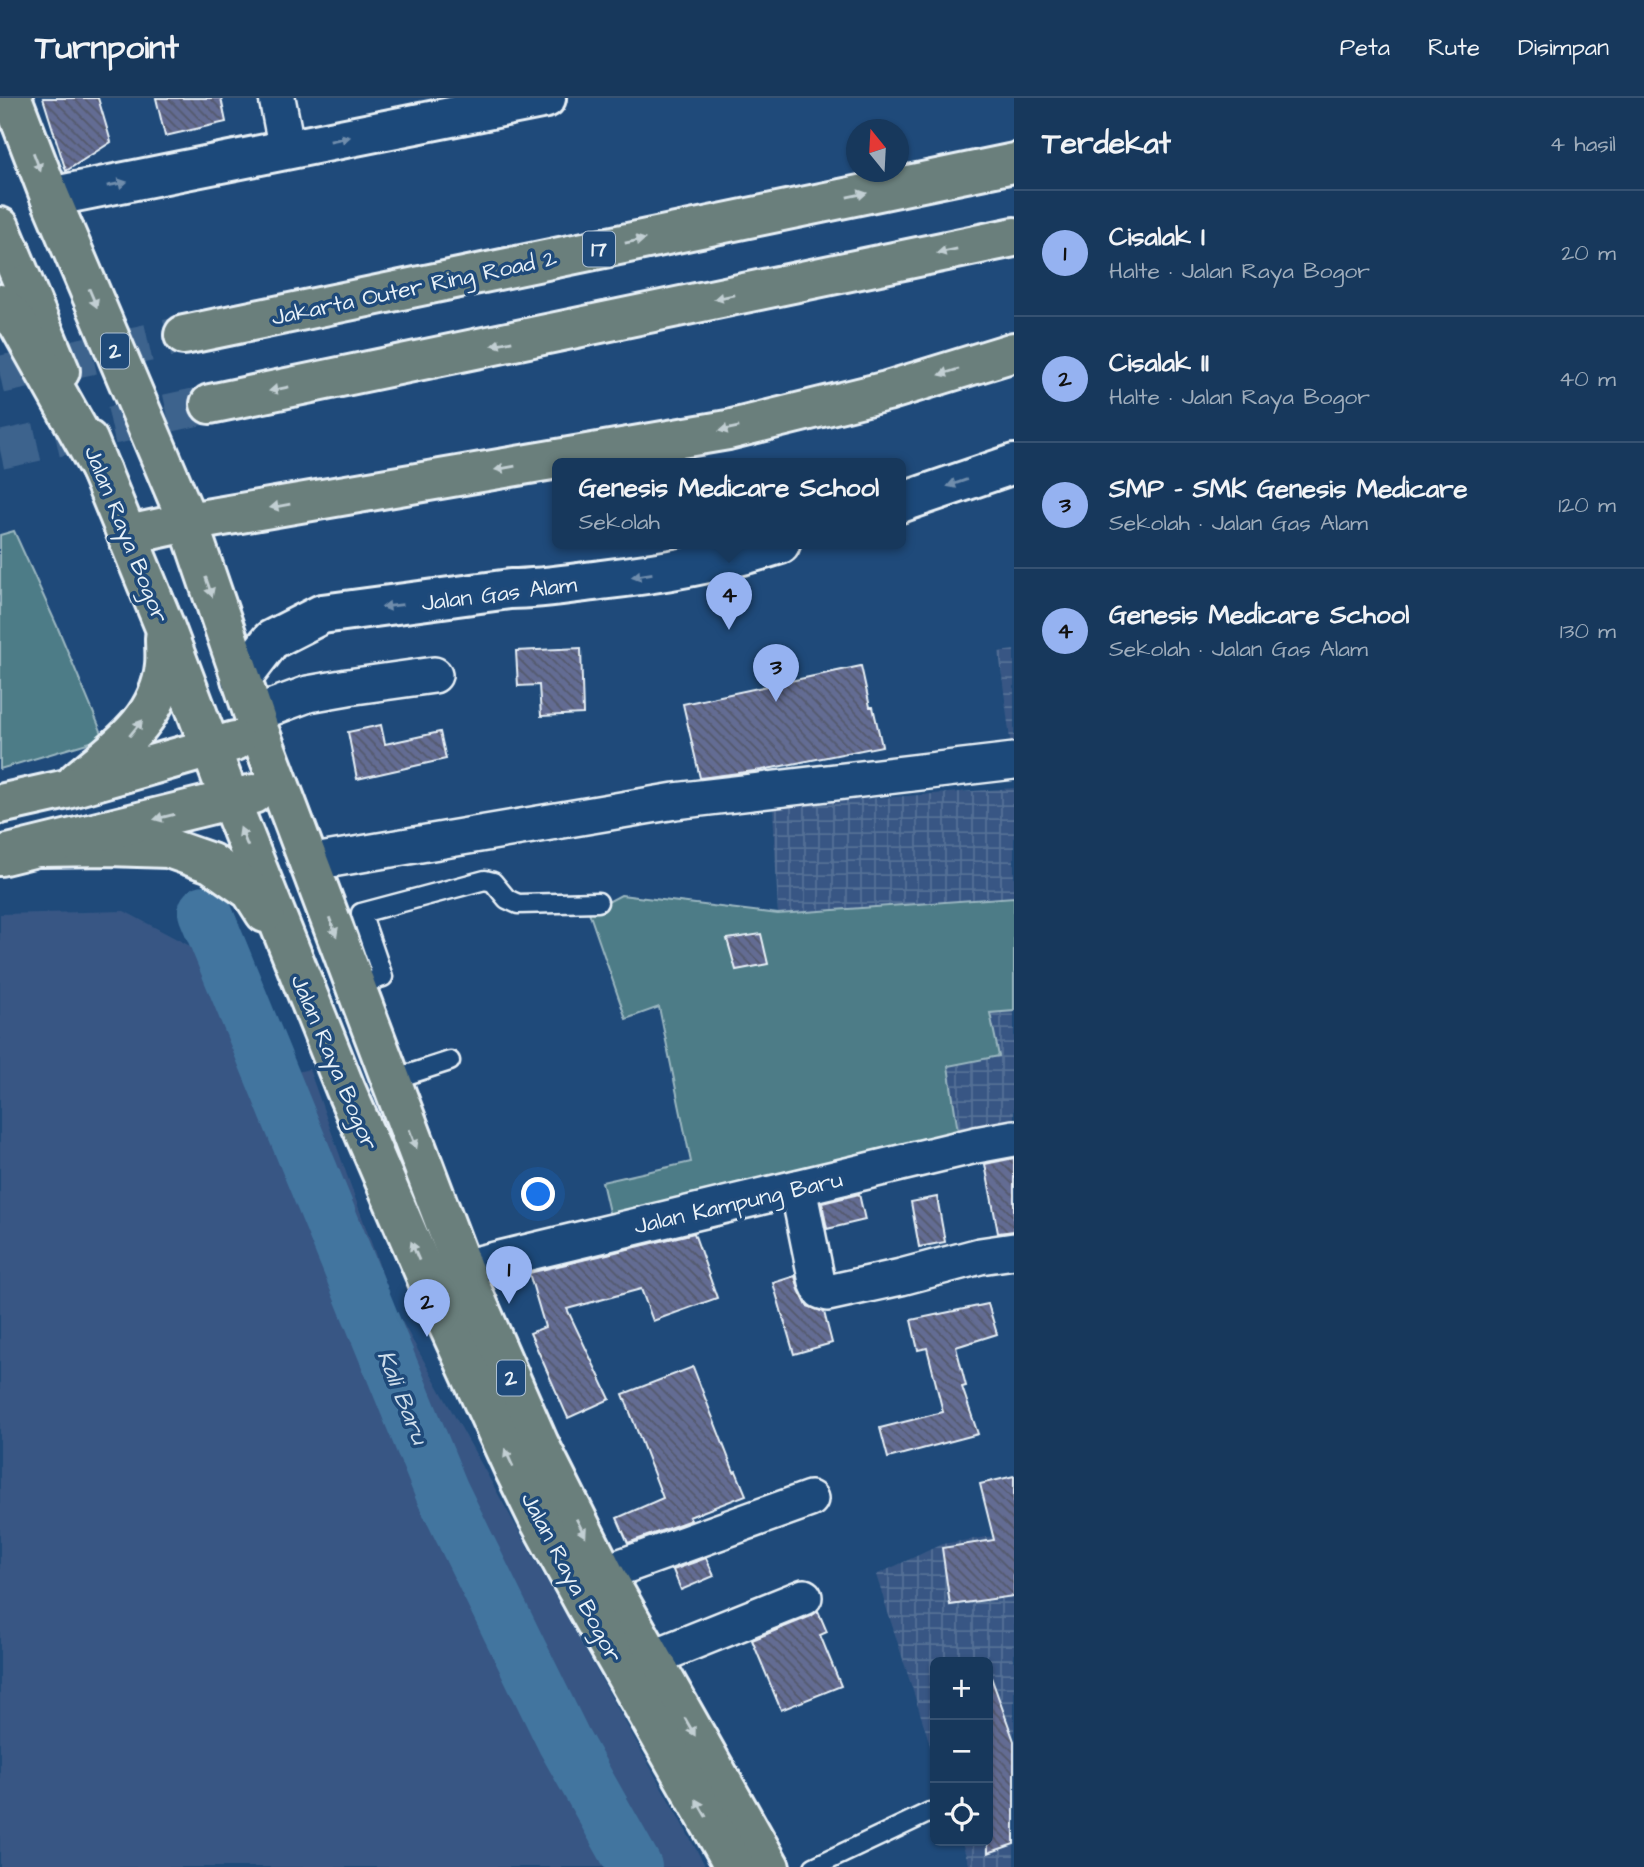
<!DOCTYPE html>
<html lang="id">
<head>
<meta charset="utf-8">
<style>
	:root { --surface:#17385c; --page:#244365; --text:#f1f3f6; --muted:#9eacbb; --line:#365272; --accent:#95b2f1 }
	body { margin:0; font-family:"Architects Daughter",sans-serif; background:var(--page); color:var(--text) }
	.controls { position:absolute; right:21px; bottom:21px; display:grid; overflow:hidden; border-radius:10px; box-shadow:0 2px 5px #0004 }
	.controls button { width:63px; height:63px; display:grid; place-items:center; padding:0; border:0; border-bottom:2px solid var(--line); background:var(--surface); color:var(--text); font:35px sans-serif }
	.compass { position:absolute; left:846px; top:21px; width:63px; height:63px; border-radius:50%; background:var(--surface); box-shadow:0 2px 5px #0004; rotate:342deg }
	.you { position:absolute; left:539px; top:1097px; width:24px; height:24px; margin:-18px; border:5px solid #fff; border-radius:50%; background:#1a73e8; box-shadow:0 0 0 10px #1a73e833 }
	.badge { display:grid; place-items:center; width:46px; height:46px; border-radius:50%; background:var(--accent); color:#111; font-size:23px; font-weight:700 }
	.pin { position:absolute; translate:-50% -58px; filter:drop-shadow(0 2px 4px #0008) }
	.pin::after { content:''; position:absolute; top:37px; width:24px; height:21px; background:inherit; clip-path:polygon(0 0,100% 0,50% 100%) }
	.popup { position:absolute; left:552px; top:360px; width:354px; height:91px; box-sizing:border-box; display:grid; place-content:center; border-radius:10px; background:var(--surface); filter:drop-shadow(0 2px 5px #0005); font-size:23px; white-space:nowrap; color:var(--muted) }
	.popup b { font-size:26px; color:var(--text) }
	.popup::after { content:''; position:absolute; left:50%; top:100%; margin-left:-14px; border:14px solid transparent; border-top-color:var(--surface) }
	.list { margin:0; padding:0; list-style:none }
	h2 { display:flex; justify-content:space-between; align-items:center; height:91px; margin:0; padding:0 28px; font-size:30px }
	h2 small { font-size:23px; font-weight:400; color:var(--muted) }
	.list li { display:grid; grid-template-columns:46px 1fr auto; gap:21px; align-items:center; box-sizing:border-box; height:126px; padding:0 28px; border-top:2px solid var(--line) }
	.list b { display:block; font-size:26px; white-space:nowrap }
	.list p { margin:0; font-size:23px; white-space:nowrap; color:var(--muted) }
	.list em { font-size:23px; font-style:normal; color:var(--muted) }
	.icon { flex:none; width:38px; height:38px; fill:none; stroke:currentColor; stroke-width:2; stroke-linecap:round; stroke-linejoin:round }
	.map { position:relative; flex:none; width:1014px; height:1769px; overflow:hidden }
	header { display:flex; align-items:center; gap:42px; box-sizing:border-box; height:98px; padding:0 35px; background:var(--surface); border-bottom:2px solid var(--line) }
	header strong { font-size:33px }
	nav { display:flex; gap:38px; margin-inline-start:auto; font-size:24px }
	main { display:flex }
	aside { flex:1; background:var(--surface) }
	.map>svg:first-child { display:block }
	.built { fill:#375784 }
	.industrial { fill:url(#industrial-grid) }
	.green { fill:#4d7c87; stroke:#9ab6c0; stroke-width:2 }
	.lines { fill:none; stroke-linecap:round; stroke-linejoin:round }
	.river { stroke:#42759f; stroke-width:54 }
	.building { fill:url(#building-back-hatch); stroke:#e8f1f8; stroke-width:2 }
	.motorway-tunnel { stroke:#3d638d; stroke-width:38; stroke-dasharray:38 19; stroke-linecap:butt }
	.service-casing { stroke:#e8f1f8; stroke-width:23 }
	.minor-casing { stroke:#e8f1f8; stroke-width:40 }
	.secondary-casing { stroke:#e8f1f8; stroke-width:44 }
	.trunk-casing { stroke:#e8f1f8; stroke-width:44 }
	.motorway-casing { stroke:#e8f1f8; stroke-width:44 }
	.service { stroke:#1f4a7a; stroke-width:18 }
	.minor { stroke:#1f4a7a; stroke-width:35 }
	.secondary { stroke:#1f4a7a; stroke-width:38 }
	.trunk { stroke:#6b7f7c; stroke-width:38 }
	.motorway { stroke:#6b7f7c; stroke-width:38 }
	.oneway { fill:#6f8dac }
	.oneway2 { fill:#c2cfd3 }
	.labels { text-anchor:middle; stroke-width:7; stroke-linejoin:round; paint-order:stroke }
	.shield { fill:#1f4a7a; stroke:#acbfd2; stroke-width:2 }
	.shield-label { font-size:21px; font-weight:bold; fill:#e8f1f8 }
	.street-label { font-size:23px; fill:#e8f1f8; stroke:#1f4a7a }
	.water-label { font-size:24px; font-style:italic; fill:#cfdeeb; stroke:#1f4a7a }
</style>
</head>
<body>
<header>
<strong>Turnpoint</strong>
<nav><a>Peta</a><a>Rute</a><a>Disimpan</a></nav>
</header>
<main>
<div class="map">
<svg width="1014" height="1769" viewBox="0 0 1014 1769">
	<defs>
		<pattern id="industrial-grid" width="8" height="8" patternUnits="userSpaceOnUse" patternTransform="scale(1.75)"><rect width="8" height="8" fill="#375784"/><path d="M0 4h8M4 0v8" fill="none" stroke="#547096"/></pattern>
		<pattern id="building-back-hatch" width="6" height="6" patternUnits="userSpaceOnUse" patternTransform="scale(1.75)"><rect width="6" height="6" fill="#636c93"/><path d="M-1 5l2 2M0 0l6 6M5-1l2 2" fill="none" stroke="#53586b"/></pattern>
	</defs>
	<rect width="100%" height="100%" fill="#1f4a7a"/>
	<filter id="ink" filterUnits="userSpaceOnUse"><feTurbulence type="fractalNoise" baseFrequency=".0143" numOctaves="2"/><feDisplacementMap in="SourceGraphic" scale="14" xChannelSelector="R" yChannelSelector="G"/><feConvolveMatrix kernelMatrix="1 2 1 2 8 2 1 2 1" color-interpolation-filters="sRGB"/></filter>
	<g filter="url(#ink)">
		<!-- built -->
		<polygon class="built" points="124,813 192,849 250,986 309,971 395,1211 706,1769 0,1769 0,816"/>
		<!-- industrial -->
		<g class="industrial">
			<polygon points="1014,552 1014,674 999,554"/>
			<polygon points="1014,690 1014,799 778,816 773,708"/>
			<polygon points="1014,913 1014,1026 959,1040 948,968 998,958 990,915"/>
			<polygon points="1014,1435 1014,1769 970,1769 961,1743 988,1743 988,1564 935,1564 935,1662 876,1477 942,1446"/>
		</g>
		<!-- green -->
		<g class="green">
			<polygon points="14,433 57,528 104,640 0,671 0,437"/>
			<polygon points="621,797 778,816 1014,799 1014,913 990,915 999,958 948,968 959,1040 611,1123 602,1084 691,1064 659,909 626,921 589,814"/>
		</g>
		<g class="lines">
			<!-- river -->
			<polyline class="river" points="205,814 442,1394 564,1643 635,1769"/>
		</g>
		<!-- building -->
		<g class="building">
			<polygon points="43,0 98,0 111,44 66,73"/>
			<polygon points="156,0 221,0 226,24 165,38"/>
			<polygon points="581,550 583,616 541,618 539,587 518,588 516,553"/>
			<polygon points="861,568 870,609 873,609 882,648 762,672 700,680 683,606"/>
			<polygon points="381,627 385,646 440,634 446,661 357,681 348,634"/>
			<polygon points="761,836 768,866 736,872 727,841"/>
			<polygon points="1014,1060 1014,1133 998,1135 985,1066"/>
			<polygon points="859,1096 865,1122 827,1131 822,1105"/>
			<polygon points="937,1099 945,1144 919,1149 911,1104"/>
			<polygon points="694,1135 717,1200 653,1223 641,1191 567,1211 610,1301 568,1320 530,1235 545,1229 529,1175"/>
			<polygon points="795,1178 799,1192 807,1208 824,1214 832,1245 794,1256 773,1185"/>
			<polygon points="988,1206 997,1236 956,1249 966,1288 962,1289 978,1336 888,1360 880,1330 943,1314 927,1250 918,1252 911,1222"/>
			<polygon points="693,1269 734,1374 736,1373 746,1397 689,1419 691,1422 628,1445 617,1420 663,1400 623,1296"/>
			<polygon points="1014,1378 1014,1498 950,1507 942,1450 994,1442 980,1386"/>
			<polygon points="706,1460 714,1478 681,1492 673,1472"/>
			<polygon points="818,1513 827,1534 820,1537 841,1588 781,1612 752,1542 811,1518"/>
			<polygon points="991,1579 1014,1643 1014,1746 988,1755 988,1580"/>
		</g>
		<g class="lines">
			<!-- motorway-tunnel -->
			<g class="motorway-tunnel">
				<polyline points="0,277 184,237"/>
				<polyline points="0,352 210,306"/>
			</g>
			<defs>
				<g id="service">
					<polyline points="355,888 383,879 361,815 485,782 493,784 507,801 518,806 598,804"/>
					<polyline points="391,982 450,963"/>
					<polyline points="814,1769 930,1714"/>
				</g>
				<g id="minor">
					<polyline points="277,0 287,52"/>
					<polyline points="254,616 308,596 348,589 434,577"/>
					<polyline points="308,765 675,703 1014,663"/>
					<polyline points="798,1090 817,1184 821,1193 828,1195 901,1179 980,1158 1014,1153"/>
					<polyline points="462,1170 976,1047 1014,1040"/>
					<polyline points="604,1475 810,1401"/>
					<polyline points="652,1560 804,1499"/>
				</g>
				<g id="secondary">
					<polyline points="50,99 546,0"/>
					<polyline points="900,405 1014,366"/>
					<path d="M241 581 271 542 322 516 510 491C540 491 570 486 601 482 661 475 722 465 780 446"/>
				</g>
				<g id="trunk">
					<polyline points="12,0 50,99 188,424 260,635 462,1170 539,1346 604,1475 770,1769"/>
					<polyline points="0,129 60,273"/>
					<polyline points="88,342 164,527 230,702 345,990 428,1183 514,1371 538,1420 586,1508 735,1769"/>
					<path d="M77 683C115 651 160 622 165 567 166 558 165 549 165 540"/>
					<polyline points="0,706 67,691 235,643"/>
					<polyline points="40,749 108,748 168,750 211,765 251,793 265,815"/>
					<polyline points="0,758 253,696"/>
				</g>
				<g id="motorway">
					<polyline points="0,155 10,152"/>
					<polyline points="0,206 18,225 101,373"/>
					<polyline points="184,237 1014,65"/>
					<polyline points="210,306 1014,139"/>
					<polyline points="128,437 188,424 728,332 887,293 1014,254"/>
				</g>
			</defs>
			<!-- service casing -->
			<use href="#service" class="service-casing"/>
			<!-- minor casing -->
			<use href="#minor" class="minor-casing"/>
			<!-- secondary casing -->
			<use href="#secondary" class="secondary-casing"/>
			<!-- trunk casing -->
			<use href="#trunk" class="trunk-casing"/>
			<!-- motorway casing -->
			<use href="#motorway" class="motorway-casing"/>
			<!-- service -->
			<use href="#service" class="service"/>
			<!-- minor -->
			<use href="#minor" class="minor"/>
			<!-- secondary -->
			<use href="#secondary" class="secondary"/>
			<!-- trunk -->
			<use href="#trunk" class="trunk"/>
			<!-- motorway -->
			<use href="#motorway" class="motorway"/>
		</g>
		<!-- one-way arrows -->
		<defs><path id="oneway-solid" d="M-6-.8H1V-3.2L6.5 0L1 3.2V.8H-6Z" transform="scale(1.75)"/></defs>
		<g class="oneway">
			<use href="#oneway-solid" transform="translate(340 41) rotate(-11)"/>
			<use href="#oneway-solid" transform="translate(117 86) rotate(-11)"/>
			<use href="#oneway-solid" transform="translate(957 385) rotate(161)"/>
			<use href="#oneway-solid" transform="translate(642 477) rotate(171)"/>
			<use href="#oneway-solid" transform="translate(392 508) rotate(173)"/>
		</g>
		<g class="oneway2">
			<use href="#oneway-solid" transform="translate(37 64) rotate(69)"/>
			<use href="#oneway-solid" transform="translate(857 97) rotate(-12)"/>
			<use href="#oneway-solid" transform="translate(635 143) rotate(-12)"/>
			<use href="#oneway-solid" transform="translate(947 153) rotate(168)"/>
			<use href="#oneway-solid" transform="translate(724 199) rotate(168)"/>
			<use href="#oneway-solid" transform="translate(93 200) rotate(67)"/>
			<use href="#oneway-solid" transform="translate(502 245) rotate(168)"/>
			<use href="#oneway-solid" transform="translate(949 274) rotate(163)"/>
			<use href="#oneway-solid" transform="translate(279 291) rotate(168)"/>
			<use href="#oneway-solid" transform="translate(729 331) rotate(168)"/>
			<use href="#oneway-solid" transform="translate(505 370) rotate(170)"/>
			<use href="#oneway-solid" transform="translate(280 408) rotate(170)"/>
			<use href="#oneway-solid" transform="translate(209 489) rotate(71)"/>
			<use href="#oneway-solid" transform="translate(136 630) rotate(-51)"/>
			<use href="#oneway-solid" transform="translate(164 719) rotate(166)"/>
			<use href="#oneway-solid" transform="translate(244 739) rotate(-112)"/>
			<use href="#oneway-solid" transform="translate(333 829) rotate(69)"/>
			<use href="#oneway-solid" transform="translate(413 1041) rotate(69)"/>
			<use href="#oneway-solid" transform="translate(415 1153) rotate(-113)"/>
			<use href="#oneway-solid" transform="translate(509 1360) rotate(-115)"/>
			<use href="#oneway-solid" transform="translate(581 1430) rotate(63)"/>
			<use href="#oneway-solid" transform="translate(690 1629) rotate(60)"/>
			<use href="#oneway-solid" transform="translate(701 1710) rotate(-120)"/>
		</g>
	</g>
	<g class="labels">
		<!-- shield labels -->
		<g class="shield">
			<rect x="583" y="133.5" width="32" height="35" rx="5"/>
			<rect x="101" y="235.5" width="28" height="35" rx="5"/>
			<rect x="497" y="1262.5" width="28" height="35" rx="5"/>
		</g>
		<g class="shield-label">
			<text x="599" y="158">17</text>
			<text x="115" y="260">2</text>
			<text x="511" y="1287">2</text>
		</g>
		<!-- street labels -->
		<g class="street-label">
			<text transform="translate(414 189) rotate(-12)" y="8">Jakarta Outer Ring Road 2</text>
			<text transform="translate(127 436) rotate(68)" y="8">Jalan Raya Bogor</text>
			<text transform="translate(499 495) rotate(-7)" y="8">Jalan Gas Alam</text>
			<text transform="translate(335 964) rotate(67)" y="8">Jalan Raya Bogor</text>
			<text transform="translate(738 1104) rotate(-13)" y="8">Jalan Kampung Baru</text>
			<text transform="translate(572 1479) rotate(62)" y="8">Jalan Raya Bogor</text>
		</g>
		<!-- water labels -->
		<g class="water-label">
			<text transform="translate(403 1299) rotate(68)" y="8">Kali Baru</text>
		</g>
	</g>
</svg>
<div class="controls">
<button>+</button>
<button>−</button>
<button><svg class="icon" aria-label="locate" viewBox="0 0 24 24"><circle cx="12" cy="12" r="6"/><path d="M12 2v4M12 18v4M2 12h4M18 12h4"/></svg></button>
</div>
<svg class="compass" viewBox="-18 -18 36 36"><path d="M0-13l5 13h-10z" fill="#e53935"/><path d="M0 13l5-13h-10z" fill="#9eacbb"/></svg>
<div class="you"></div>
<div class="pin badge" style="left:509px;top:1206px">1</div>
<div class="pin badge" style="left:427px;top:1239px">2</div>
<div class="pin badge" style="left:776px;top:604px">3</div>
<div class="pin badge" style="left:729px;top:532px">4</div>
<div class="popup"><b>Genesis Medicare School</b>Sekolah</div>
</div>
<aside>
<h2>Terdekat<small>4 hasil</small></h2>
<ul class="list">
<li><span class="badge">1</span><div><b>Cisalak I</b><p>Halte · Jalan Raya Bogor</p></div><em>20 m</em></li>
<li><span class="badge">2</span><div><b>Cisalak II</b><p>Halte · Jalan Raya Bogor</p></div><em>40 m</em></li>
<li><span class="badge">3</span><div><b>SMP - SMK Genesis Medicare</b><p>Sekolah · Jalan Gas Alam</p></div><em>120 m</em></li>
<li><span class="badge">4</span><div><b>Genesis Medicare School</b><p>Sekolah · Jalan Gas Alam</p></div><em>130 m</em></li>
</ul>
</aside>
</main>
</body>
</html>
